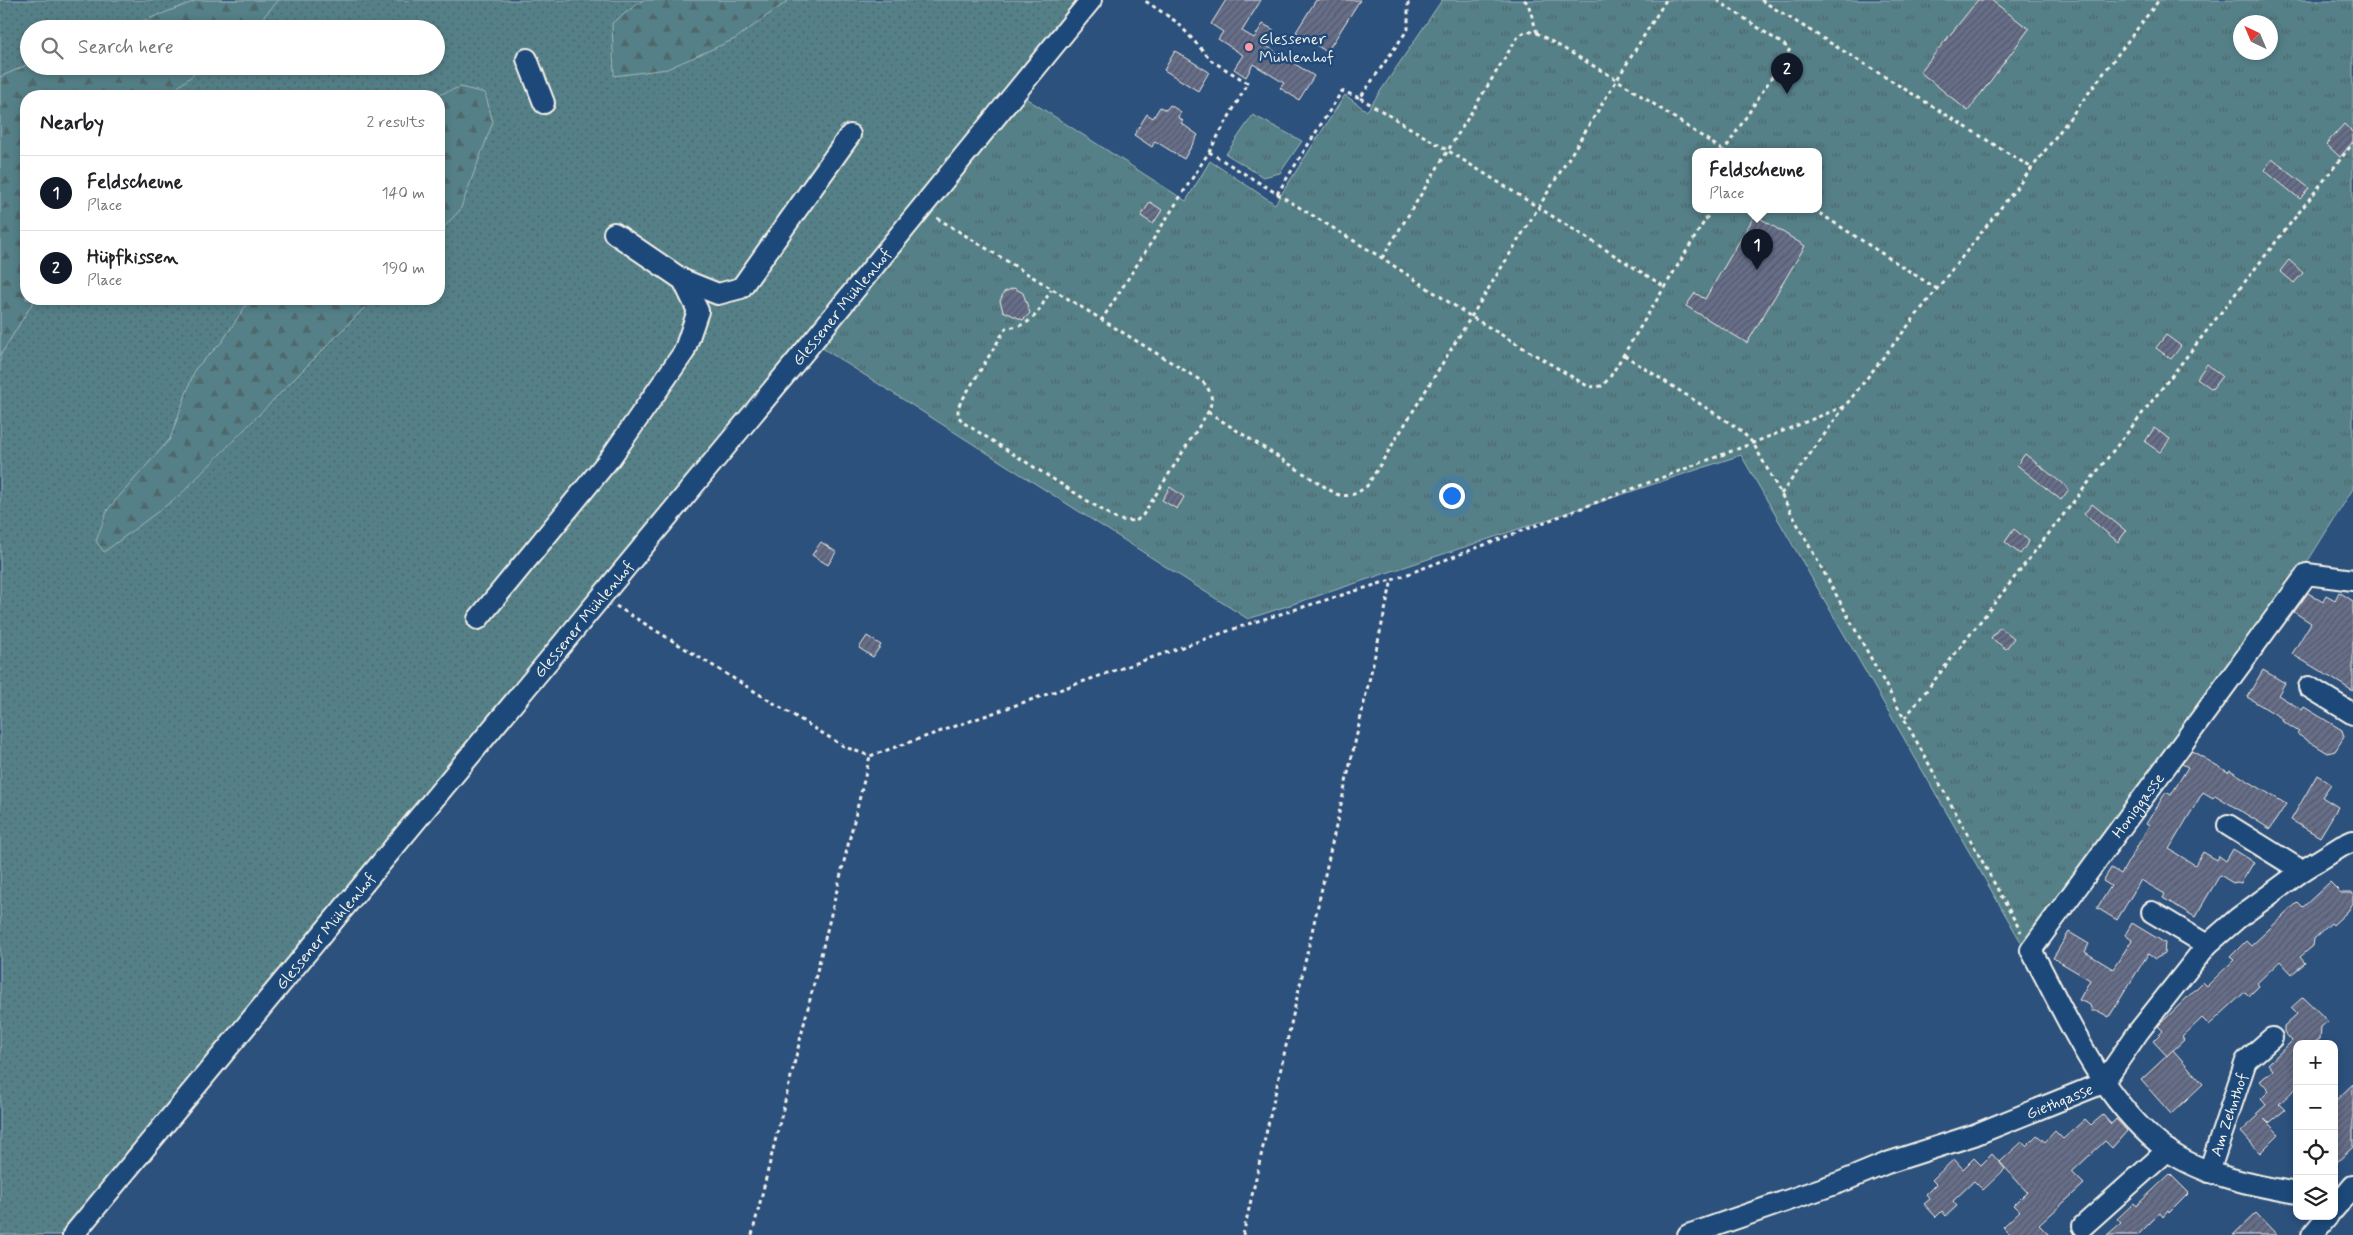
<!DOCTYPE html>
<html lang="en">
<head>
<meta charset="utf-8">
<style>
	:root { --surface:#fff; --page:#f2f2f2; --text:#202124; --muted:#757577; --line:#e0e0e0; --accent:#111827 }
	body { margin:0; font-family:Mynerve,sans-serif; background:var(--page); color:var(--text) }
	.controls { position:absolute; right:15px; bottom:15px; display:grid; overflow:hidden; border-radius:10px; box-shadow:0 2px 8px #0003 }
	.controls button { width:45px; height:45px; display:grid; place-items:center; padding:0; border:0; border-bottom:1px solid var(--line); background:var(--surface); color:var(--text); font:25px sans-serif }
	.compass { position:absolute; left:2233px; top:15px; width:45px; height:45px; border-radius:50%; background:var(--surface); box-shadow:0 2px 8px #0003; rotate:316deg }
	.you { position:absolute; left:1451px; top:495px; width:18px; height:18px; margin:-12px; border:4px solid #fff; border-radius:50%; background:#1a73e8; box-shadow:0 0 0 8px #1a73e833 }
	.badge { display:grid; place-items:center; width:32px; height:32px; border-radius:50%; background:var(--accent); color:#fff; font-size:16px; font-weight:700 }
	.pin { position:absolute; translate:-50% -41px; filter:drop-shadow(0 1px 2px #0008) }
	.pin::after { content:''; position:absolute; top:26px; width:18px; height:15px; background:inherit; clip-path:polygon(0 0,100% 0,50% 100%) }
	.popup { position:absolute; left:1692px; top:148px; width:130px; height:65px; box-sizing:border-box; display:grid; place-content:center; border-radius:10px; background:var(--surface); filter:drop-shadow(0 1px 4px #0005); font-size:16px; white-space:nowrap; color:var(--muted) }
	.popup b { font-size:19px; color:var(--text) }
	.popup::after { content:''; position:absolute; left:50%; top:100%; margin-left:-10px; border:10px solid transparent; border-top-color:var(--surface) }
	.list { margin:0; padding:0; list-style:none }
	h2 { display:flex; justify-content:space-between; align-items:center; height:65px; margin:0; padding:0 20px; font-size:21px }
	h2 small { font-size:16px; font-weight:400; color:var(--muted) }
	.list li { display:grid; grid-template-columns:32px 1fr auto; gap:15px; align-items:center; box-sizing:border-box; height:75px; padding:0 20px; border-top:1px solid var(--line) }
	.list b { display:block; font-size:19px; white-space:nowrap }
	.list p { margin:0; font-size:16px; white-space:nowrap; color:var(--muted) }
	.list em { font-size:16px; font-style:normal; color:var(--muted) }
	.icon { flex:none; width:28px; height:28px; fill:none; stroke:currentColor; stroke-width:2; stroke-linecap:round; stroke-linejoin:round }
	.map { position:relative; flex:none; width:2353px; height:1235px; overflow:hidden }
	.search { position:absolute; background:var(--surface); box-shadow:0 2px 8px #0003; left:20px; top:20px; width:425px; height:55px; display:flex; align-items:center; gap:12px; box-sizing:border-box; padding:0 18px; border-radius:28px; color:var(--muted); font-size:19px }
	.panel { position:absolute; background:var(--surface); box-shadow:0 2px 8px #0003; left:20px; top:90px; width:425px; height:215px; border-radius:20px }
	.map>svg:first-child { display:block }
	.grass { fill:url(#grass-dots); stroke:#a4b8b8; fill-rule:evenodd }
	.forest { fill:url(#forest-firs); stroke:#a4b8b8 }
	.park { fill:url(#park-tufts); stroke:#a4b8b8; fill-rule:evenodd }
	.building { fill:url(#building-hatch); stroke:#f4f1e8 }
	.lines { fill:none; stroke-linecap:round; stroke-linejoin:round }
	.minor-casing { stroke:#f4f1e8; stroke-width:24 }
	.path { stroke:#f4f1e8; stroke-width:3; stroke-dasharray:4 4; stroke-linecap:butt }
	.minor { stroke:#1f4a7a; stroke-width:20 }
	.poi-dot { fill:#ff9aa2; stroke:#1f4a7a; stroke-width:2 }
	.labels { text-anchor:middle; stroke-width:5; stroke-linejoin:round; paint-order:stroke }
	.poi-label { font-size:16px; fill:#f4f1e8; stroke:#1f4a7a; text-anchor:start }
	.street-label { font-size:16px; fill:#f4f1e8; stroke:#1f4a7a }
</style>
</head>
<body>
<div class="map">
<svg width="2353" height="1235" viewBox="0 0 2353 1235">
	<defs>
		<pattern id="grass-dots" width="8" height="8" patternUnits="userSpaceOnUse" patternTransform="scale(1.25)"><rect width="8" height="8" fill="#548088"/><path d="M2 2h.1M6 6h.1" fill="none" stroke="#4f676a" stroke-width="1.8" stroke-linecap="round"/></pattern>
		<pattern id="forest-firs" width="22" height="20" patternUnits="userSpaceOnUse" patternTransform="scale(1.25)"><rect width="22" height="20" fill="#548088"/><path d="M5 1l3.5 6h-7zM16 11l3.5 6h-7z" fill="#4f676a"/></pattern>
		<pattern id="park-tufts" width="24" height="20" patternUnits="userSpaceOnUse" patternTransform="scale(1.25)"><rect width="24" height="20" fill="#548088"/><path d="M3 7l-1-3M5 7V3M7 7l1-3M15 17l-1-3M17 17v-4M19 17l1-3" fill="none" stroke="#4f676a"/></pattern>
		<pattern id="building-hatch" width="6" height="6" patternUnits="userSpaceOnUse" patternTransform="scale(1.25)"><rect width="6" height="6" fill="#666e8a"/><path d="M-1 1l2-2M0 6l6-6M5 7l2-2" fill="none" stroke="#565965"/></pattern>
	</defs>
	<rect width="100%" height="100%" fill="#2d517d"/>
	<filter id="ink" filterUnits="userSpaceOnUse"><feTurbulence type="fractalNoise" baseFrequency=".02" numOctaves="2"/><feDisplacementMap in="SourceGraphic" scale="10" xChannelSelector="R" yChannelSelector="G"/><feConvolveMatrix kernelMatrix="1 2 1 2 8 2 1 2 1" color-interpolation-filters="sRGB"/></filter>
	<g filter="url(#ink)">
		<!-- grass -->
		<path class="grass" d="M0 0H1078L807 336 68 1235H0ZM29 29H436V66H29ZM26 96H439V299H26Z"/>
		<!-- forest -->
		<g class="forest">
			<polygon points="198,0 279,0 252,29 122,29"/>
			<polygon points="643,0 789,0 735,39 667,69 614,76 612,23"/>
			<polygon points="29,64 29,66 204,66 167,96 26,96 26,299 35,299 0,356 0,77"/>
			<polygon points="460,87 485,93 493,122 460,210 439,232 439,96 435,96"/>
			<polygon points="250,299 373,299 180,495 104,552 96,541 108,509 170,439 195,369 222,342"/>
		</g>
		<!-- park -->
		<g class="park">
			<path d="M1442 0H2353V489L2301 572 2025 949 1741 455 1248 619 819 346 1024 97 1186 201 1210 161 1275 204 1345 95 1367 111ZM2240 22H2270V52H2240ZM1696 151H1818V209H1696Z"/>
			<polygon points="1253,115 1302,141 1280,173 1263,177 1226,154"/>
		</g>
		<!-- building -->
		<g class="building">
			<polygon points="1226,0 1261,0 1242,31 1254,38 1263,24 1274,30 1265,45 1314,76 1299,100 1280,88 1284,83 1253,64 1246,77 1234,69 1243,55 1218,39 1223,32 1211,24"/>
			<polygon points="1316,0 1360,0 1327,52 1296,32"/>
			<polygon points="1978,0 1991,0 2029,29 1968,111 1920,72"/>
			<polygon points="1175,51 1209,72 1198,91 1164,70"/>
			<polygon points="1170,105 1181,112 1178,117 1183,121 1181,123 1198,135 1184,159 1155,141 1152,147 1134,135 1147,114 1153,118 1160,107 1166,110"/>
			<polygon points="2344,124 2353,133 2353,142 2340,157 2326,144"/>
			<polygon points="2272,159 2309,188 2300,199 2264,170"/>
			<polygon points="1150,202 1162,210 1153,224 1141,216"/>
			<polygon points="1755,215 1805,246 1747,343 1686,306 1695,293 1705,299"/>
			<polygon points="2289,260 2303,273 2294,283 2280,271"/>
			<polygon points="1014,288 1023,293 1030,313 1023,320 1003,311 1000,301 1004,292"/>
			<polygon points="2166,335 2181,346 2171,359 2156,348"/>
			<polygon points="2207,364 2222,376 2212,389 2197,378"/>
			<polygon points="2154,428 2170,439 2160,452 2145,442"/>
			<polygon points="2025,454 2069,489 2061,500 2017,465"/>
			<polygon points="1170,487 1184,497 1177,509 1162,500"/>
			<polygon points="2092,504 2126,531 2118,542 2084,514"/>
			<polygon points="2014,529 2029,541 2020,554 2005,542"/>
			<polygon points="821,542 836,552 828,565 812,555"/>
			<polygon points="2339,592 2353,601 2353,691 2292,654 2311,623 2294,612 2308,593 2323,602 2326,595 2335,600"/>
			<polygon points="2000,627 2014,638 2006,649 1991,638"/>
			<polygon points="867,636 881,645 873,657 859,648"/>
			<polygon points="2263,670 2285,683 2278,695 2302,710 2304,707 2342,730 2344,737 2335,751 2328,753 2297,734 2299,732 2282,721 2283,719 2247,697"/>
			<polygon points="2192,751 2228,772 2230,770 2286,804 2270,829 2215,795 2213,798 2203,792 2169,849 2195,865 2203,852 2217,860 2219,856 2226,861 2233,849 2254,862 2241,883 2237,882 2233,883 2220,875 2195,917 2163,898 2165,894 2141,880 2117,920 2097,908 2111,886 2103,881 2111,868 2121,874 2149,826 2146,824 2166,792 2171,795 2188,767 2182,764"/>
			<polygon points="2317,775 2331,784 2322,797 2338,807 2320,837 2291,820"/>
			<polygon points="2330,882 2341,893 2353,893 2353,903 2348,911 2333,925 2331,923 2314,939 2313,946 2300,957 2305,963 2292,974 2280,961 2257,983 2259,986 2249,996 2245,992 2209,1025 2202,1018 2182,1037 2184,1040 2167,1056 2153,1041 2163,1031 2158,1026 2203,982 2207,986 2234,960 2230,957 2246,941 2251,946 2298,902 2303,907"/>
			<polygon points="2132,923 2165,943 2164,954 2155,959 2148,954 2109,1017 2098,1011 2092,1011 2090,1005 2079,1000 2090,980 2053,958 2069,932 2089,944 2085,952 2113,969 2132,940 2125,935"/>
			<polygon points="2303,997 2328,1021 2321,1027 2320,1039 2312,1044 2297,1044 2297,1087 2279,1104 2285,1110 2269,1123 2264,1119 2279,1134 2260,1153 2241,1132 2259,1115 2257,1113 2266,1105 2261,1099 2269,1091 2260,1081 2273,1070 2268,1064 2292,1041 2284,1032 2284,1026 2297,1014 2291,1008"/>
			<polygon points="2173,1050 2203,1084 2171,1114 2141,1080"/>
			<polygon points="2353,1084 2353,1147 2334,1165 2334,1102"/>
			<polygon points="2103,1115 2111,1124 2116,1119 2127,1131 2112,1148 2105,1141 2072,1172 2084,1184 2039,1225 2049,1235 2011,1235 2003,1227 2020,1211 2014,1205 2027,1192 2000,1162 2022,1142 2026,1146 2037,1135 2045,1142 2055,1131 2063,1139 2085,1119 2091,1125"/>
			<polygon points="1992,1154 2005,1169 1983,1190 1974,1181 1953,1201 1957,1206 1946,1216 1942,1211 1936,1217 1924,1204 1930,1199 1926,1194 1936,1184 1932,1180 1954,1159 1963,1169 1974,1158 1981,1165"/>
			<polygon points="2170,1174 2189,1193 2169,1213 2168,1211 2163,1217 2160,1213 2138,1235 2107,1235 2121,1223 2117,1219 2134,1203 2136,1206"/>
			<polygon points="2256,1213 2277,1235 2233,1235"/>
		</g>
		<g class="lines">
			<defs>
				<g id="minor">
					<polyline points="527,59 544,103"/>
					<polyline points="683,280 718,294 741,288 850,135"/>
					<polyline points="478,619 611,457 684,352 698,311 683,280 614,233"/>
					<polyline points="2309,687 2353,714"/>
					<polyline points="2228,825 2302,871"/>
					<polyline points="2152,912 2207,945"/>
					<path id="s1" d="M2209 1172 2246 1061 2272 1038"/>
					<path id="s2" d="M2297 1193C2255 1186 2202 1175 2167 1150 2101 1101 2069 1020 2031 950L2307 574 2353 580"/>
					<polyline points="2334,1209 2353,1186"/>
					<polyline points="2083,1226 2168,1150"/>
					<path id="s3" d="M73 1235 813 341 1091 0"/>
					<path id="s4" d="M1688 1235 1841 1182 1887 1163 1974 1135 2103 1083 2139 1031 2207 945 2238 918 2302 871 2342 846 2353 841"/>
					<polyline points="2312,1235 2328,1216"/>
				</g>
			</defs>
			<!-- minor casing -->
			<use href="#minor" class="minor-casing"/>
			<!-- path -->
			<g class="path">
				<polyline points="1524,0 1528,3 1537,33"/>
				<polyline points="1717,0 1790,49 1724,151"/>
				<polyline points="1761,0 2032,168"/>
				<polyline points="1360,98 1447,150 1665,287"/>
				<polyline points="1209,152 1382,258 1470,316 1589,387 1602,386 1610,377 1712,209"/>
				<polyline points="1277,194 1342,91 1360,98 1408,29 1408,0"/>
				<polyline points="1813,209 1937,289"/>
				<path d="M937 218 1203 382C1212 393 1214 399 1208 412L1143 515 1136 521 1118 520 964 423 958 416V407L1006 328C1035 325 1037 313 1051 290"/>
				<polyline points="1382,258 1517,38 1526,31 1537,33 1616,79 1724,151"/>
				<polyline points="1101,321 1209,152 1248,83 1212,61 1178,23 1144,0"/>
				<polyline points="1624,355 1739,429 1753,443 2021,932"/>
				<path d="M1208 412 1336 494C1350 498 1356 494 1367 486L1666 0"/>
				<polyline points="1781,494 1845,406 2032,168 2159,0"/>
				<polyline points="616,606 845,747 870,756 1251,623 1391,580"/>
				<polyline points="1905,718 2353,143"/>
				<polyline points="752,1235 870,756"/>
				<polyline points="1243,1235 1392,580 1753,443 1845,406"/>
			</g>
			<!-- minor -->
			<use href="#minor" class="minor"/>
		</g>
	</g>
	<!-- markers -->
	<circle class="poi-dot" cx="1249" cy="47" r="5"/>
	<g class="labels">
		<!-- poi labels -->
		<g class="poi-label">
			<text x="1259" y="44">Glessener<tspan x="1259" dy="18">Mühlenhof</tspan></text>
		</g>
		<!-- street labels -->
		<g class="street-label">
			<text dy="6" stroke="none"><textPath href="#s3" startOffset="1205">Glessener Mühlenhof</textPath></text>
			<text dy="6" stroke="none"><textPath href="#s3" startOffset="800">Glessener Mühlenhof</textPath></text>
			<text dy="6" stroke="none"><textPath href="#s2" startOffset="562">Honiggasse</textPath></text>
			<text dy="6" stroke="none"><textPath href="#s3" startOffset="395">Glessener Mühlenhof</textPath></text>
			<text dy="6" stroke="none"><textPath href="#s4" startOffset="395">Giethgasse</textPath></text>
			<text dy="6" stroke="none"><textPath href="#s1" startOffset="61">Am Zehnthof</textPath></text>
		</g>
	</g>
</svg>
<div class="controls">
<button>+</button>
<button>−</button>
<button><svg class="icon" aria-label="locate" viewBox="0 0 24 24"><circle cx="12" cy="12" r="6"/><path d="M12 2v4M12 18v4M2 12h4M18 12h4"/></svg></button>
<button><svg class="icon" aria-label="layers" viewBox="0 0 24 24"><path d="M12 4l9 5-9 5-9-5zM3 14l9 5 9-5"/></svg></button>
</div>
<svg class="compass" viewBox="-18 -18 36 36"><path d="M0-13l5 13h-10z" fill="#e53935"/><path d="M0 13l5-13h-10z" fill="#757577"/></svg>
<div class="you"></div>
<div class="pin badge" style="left:1757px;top:270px">1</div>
<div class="popup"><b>Feldscheune</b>Place</div>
<div class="pin badge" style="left:1787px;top:94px">2</div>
<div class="search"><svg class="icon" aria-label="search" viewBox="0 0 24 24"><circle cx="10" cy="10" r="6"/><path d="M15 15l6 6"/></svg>Search here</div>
<section class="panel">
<h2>Nearby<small>2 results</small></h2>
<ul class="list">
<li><span class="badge">1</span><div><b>Feldscheune</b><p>Place</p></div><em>140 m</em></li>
<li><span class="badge">2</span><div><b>Hüpfkissen</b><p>Place</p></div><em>190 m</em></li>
</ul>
</section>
</div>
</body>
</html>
